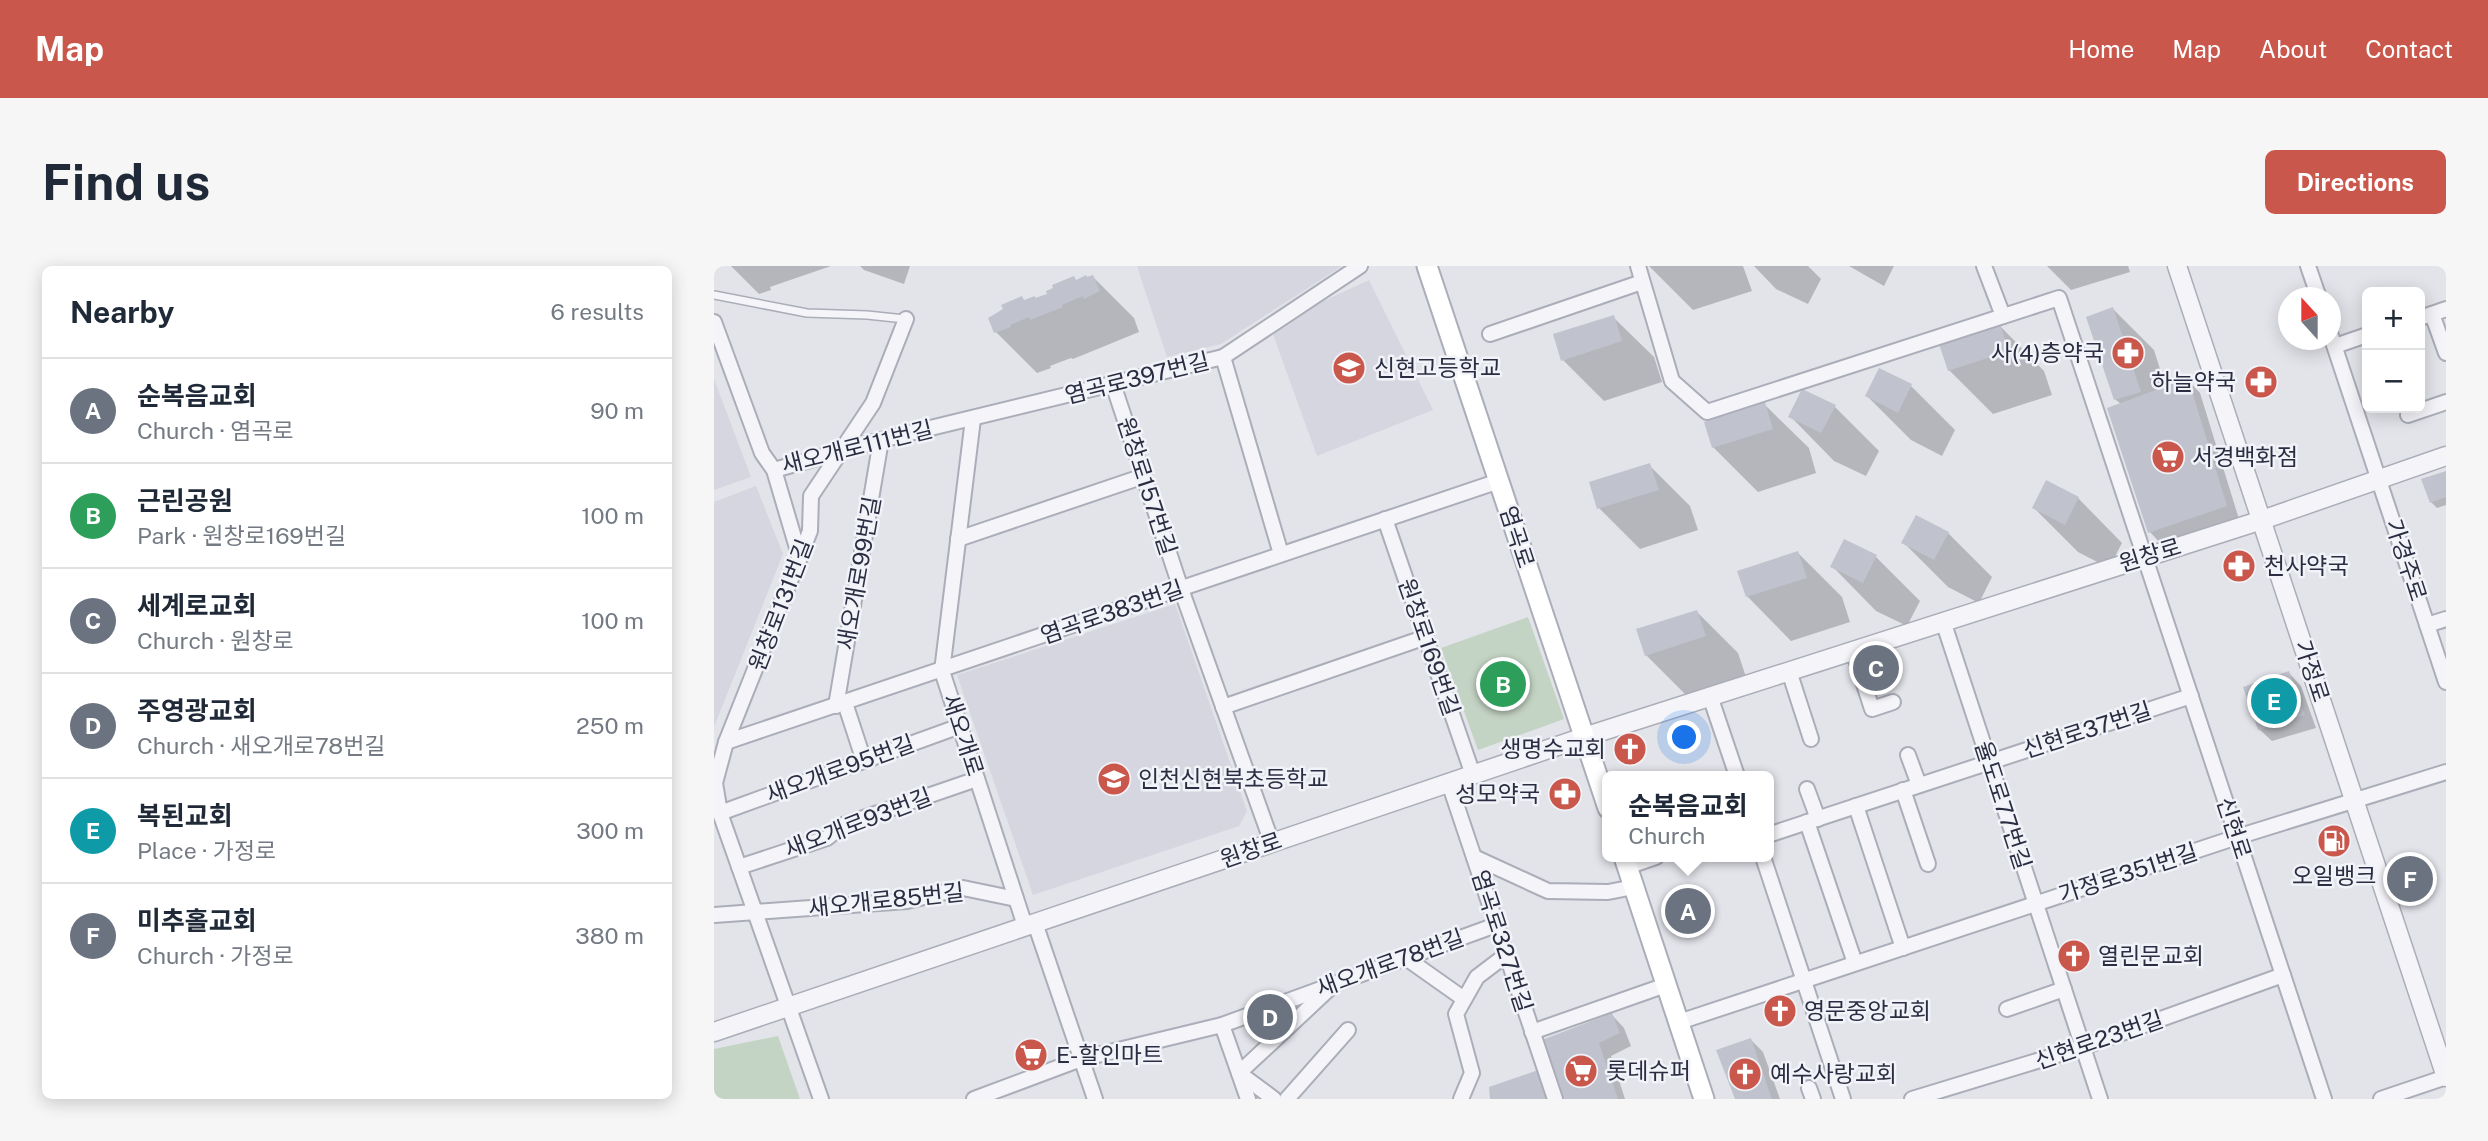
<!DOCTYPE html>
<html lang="en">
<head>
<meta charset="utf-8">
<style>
	:root { --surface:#fff; --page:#f6f6f7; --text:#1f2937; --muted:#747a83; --line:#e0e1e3; --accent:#ca574c }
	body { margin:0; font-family:"Public Sans","Noto Sans KR",sans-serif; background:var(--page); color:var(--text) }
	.controls { position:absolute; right:21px; top:21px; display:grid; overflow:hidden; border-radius:10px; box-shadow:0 4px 18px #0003 }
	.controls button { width:63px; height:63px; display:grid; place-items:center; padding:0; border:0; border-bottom:2px solid var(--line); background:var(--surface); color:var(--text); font:35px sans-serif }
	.compass { position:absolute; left:1564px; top:21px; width:63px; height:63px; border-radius:50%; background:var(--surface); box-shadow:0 4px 18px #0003; rotate:339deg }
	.you { position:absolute; left:971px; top:472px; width:24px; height:24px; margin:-18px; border:5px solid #fff; border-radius:50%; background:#1a73e8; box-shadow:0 0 0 10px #1a73e833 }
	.badge { display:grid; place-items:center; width:46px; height:46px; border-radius:50%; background:var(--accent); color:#fff; font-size:23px; font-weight:700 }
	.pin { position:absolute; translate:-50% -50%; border:4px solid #fff; box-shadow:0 2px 7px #0006 }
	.popup { position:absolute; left:888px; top:505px; width:172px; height:91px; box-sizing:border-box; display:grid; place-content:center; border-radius:10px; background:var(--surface); filter:drop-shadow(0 2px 5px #0005); font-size:23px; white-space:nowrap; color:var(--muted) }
	.popup b { font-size:26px; color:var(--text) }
	.popup::after { content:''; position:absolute; left:50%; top:100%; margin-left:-14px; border:14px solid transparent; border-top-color:var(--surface) }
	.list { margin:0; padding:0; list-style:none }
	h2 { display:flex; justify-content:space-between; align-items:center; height:91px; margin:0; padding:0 28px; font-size:30px }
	h2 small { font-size:23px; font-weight:400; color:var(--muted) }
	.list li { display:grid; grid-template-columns:46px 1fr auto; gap:21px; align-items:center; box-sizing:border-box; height:105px; padding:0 28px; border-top:2px solid var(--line) }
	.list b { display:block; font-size:26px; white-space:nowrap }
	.list p { margin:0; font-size:23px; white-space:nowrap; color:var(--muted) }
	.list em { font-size:23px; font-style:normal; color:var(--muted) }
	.map { position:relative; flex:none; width:1732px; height:833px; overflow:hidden; border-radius:10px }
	header { display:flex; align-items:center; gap:42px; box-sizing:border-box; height:98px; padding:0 35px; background:var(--accent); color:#fff }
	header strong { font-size:33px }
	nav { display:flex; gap:38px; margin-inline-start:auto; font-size:24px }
	.intro { display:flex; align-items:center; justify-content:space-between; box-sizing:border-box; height:168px; padding:0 42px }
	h1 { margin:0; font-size:49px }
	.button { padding:18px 32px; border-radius:10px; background:var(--accent); color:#fff; font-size:24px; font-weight:700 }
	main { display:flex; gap:42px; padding:0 42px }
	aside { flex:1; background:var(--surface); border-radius:10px; box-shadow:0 4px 18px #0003 }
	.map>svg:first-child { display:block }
	.built { fill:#d5d6df }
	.green { fill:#c4d4c4 }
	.shadow { fill:#0003 }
	.building { fill:#c0c2cd }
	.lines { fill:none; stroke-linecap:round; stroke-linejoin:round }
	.service-casing { stroke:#abadb8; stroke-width:10 }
	.minor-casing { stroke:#abadb8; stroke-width:18 }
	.tertiary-casing { stroke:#abadb8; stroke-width:21 }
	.secondary-casing { stroke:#abadb8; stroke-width:23 }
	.service { stroke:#f5f5f9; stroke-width:7 }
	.minor { stroke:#f5f5f9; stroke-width:14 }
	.tertiary { stroke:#f5f5f9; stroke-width:18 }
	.secondary { stroke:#fff; stroke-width:19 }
	.labels { text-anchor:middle; stroke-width:5; stroke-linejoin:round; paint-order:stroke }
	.poi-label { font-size:23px; fill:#2b2e42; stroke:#f2f3f8; text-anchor:start }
	.street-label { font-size:23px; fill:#2b2e42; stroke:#f2f3f8 }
</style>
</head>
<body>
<header>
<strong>Map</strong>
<nav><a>Home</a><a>Map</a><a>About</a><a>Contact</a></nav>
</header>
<div class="intro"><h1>Find us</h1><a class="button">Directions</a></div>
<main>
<aside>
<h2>Nearby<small>6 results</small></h2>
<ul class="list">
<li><span class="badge" style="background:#6b7280">A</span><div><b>순복음교회</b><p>Church · 염곡로</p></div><em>90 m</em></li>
<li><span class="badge" style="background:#2e9e5b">B</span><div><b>근린공원</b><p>Park · 원창로169번길</p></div><em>100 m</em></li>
<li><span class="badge" style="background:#6b7280">C</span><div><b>세계로교회</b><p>Church · 원창로</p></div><em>100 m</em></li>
<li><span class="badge" style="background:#6b7280">D</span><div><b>주영광교회</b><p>Church · 새오개로78번길</p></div><em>250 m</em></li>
<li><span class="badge" style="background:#0f9aa8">E</span><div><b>복된교회</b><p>Place · 가정로</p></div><em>300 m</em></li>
<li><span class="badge" style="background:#6b7280">F</span><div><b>미추홀교회</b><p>Church · 가정로</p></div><em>380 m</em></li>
</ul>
</aside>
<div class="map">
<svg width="1732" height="833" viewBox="0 0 1732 833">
	<rect width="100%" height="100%" fill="#e2e4ea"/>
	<!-- built -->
	<g class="built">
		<polygon points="423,0 628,0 507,78 453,91"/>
		<polygon points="655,14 719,144 603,190 556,60"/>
		<polygon points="0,113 37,211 0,224"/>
		<polygon points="42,220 69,288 0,461 0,236"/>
		<polygon points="461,338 533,545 525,560 319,629 243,409"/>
	</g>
	<!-- green -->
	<g class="green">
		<polygon points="814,351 850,453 764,484 727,382"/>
		<polygon points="64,770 86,833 0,833 0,783"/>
	</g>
	<!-- shadow -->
	<g class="shadow">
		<polygon points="17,0 117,0 56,21 57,24 45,28"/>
		<polygon points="146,0 196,0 190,18 150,4"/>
		<polygon points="935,0 1029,0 1038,25 979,44"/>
		<polygon points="1040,0 1094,0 1107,13 1094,38 1062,23"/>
		<polygon points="1135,0 1180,0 1170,20"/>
		<polygon points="1333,0 1414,0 1416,6 1357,24"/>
		<polygon points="379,11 420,52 425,66 359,93 357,92 336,100 337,102 323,107 282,66 311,36 336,29 363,15"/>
		<polygon points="1399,43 1440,84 1452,122 1474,114 1486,127 1525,253 1448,279 1436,266 1407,138 1402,134 1374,52"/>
		<polygon points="899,51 940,91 948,116 890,135 849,94"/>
		<polygon points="1286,60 1330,105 1338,129 1279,148 1235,104"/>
		<polygon points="1166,104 1197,120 1241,164 1228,190 1197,174 1153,130"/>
		<polygon points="1050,138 1095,182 1102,207 1044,226 1000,182 992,157"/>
		<polygon points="1121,141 1165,185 1152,210 1120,195 1076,150"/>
		<polygon points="935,199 976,240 984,264 926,283 885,242"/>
		<polygon points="1732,207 1732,239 1723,242 1717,236 1710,214"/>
		<polygon points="1364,232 1408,277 1395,302 1364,286 1320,242"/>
		<polygon points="1234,267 1278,311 1265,337 1234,321 1190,277"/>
		<polygon points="1131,275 1162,291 1206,335 1193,360 1162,345 1118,300"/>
		<polygon points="1084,287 1128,331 1136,356 1077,375 1033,330"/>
		<polygon points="983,346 1024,387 1032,411 973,430 932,389"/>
		<polygon points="1575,407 1587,420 1602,462 1558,475 1545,463"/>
		<polygon points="576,739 582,746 559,776 538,755"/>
		<polygon points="898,749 910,762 917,780 897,790 911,833 851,833"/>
		<polygon points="1037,774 1049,786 1066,833 1022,833"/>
	</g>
	<!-- building -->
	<g class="building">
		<polygon points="372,9 373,11 379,9 386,25 370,33 369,30 348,39 349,41 316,54 315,51 296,59 297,61 280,67 274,52 289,43 287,39 308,30 310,34 321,30 321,32 333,28 332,25 339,22 338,19 360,10 362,14"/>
		<polygon points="1399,41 1427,126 1400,134 1372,51"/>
		<polygon points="900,49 908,75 847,95 839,68"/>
		<polygon points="1286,58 1295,85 1234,105 1225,78"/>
		<polygon points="1165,102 1198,118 1184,147 1151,130"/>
		<polygon points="1474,112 1513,240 1434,267 1393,142"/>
		<polygon points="1088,123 1122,139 1107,167 1074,151"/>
		<polygon points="1051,136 1059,163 998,182 990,156"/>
		<polygon points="936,197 945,224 883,243 875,216"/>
		<polygon points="1732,205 1732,231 1716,237 1707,213"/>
		<polygon points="1332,214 1365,231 1351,259 1318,242"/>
		<polygon points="1202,249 1235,266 1220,294 1187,277"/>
		<polygon points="1130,273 1163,289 1149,317 1116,301"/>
		<polygon points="1084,285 1093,312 1032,331 1023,305"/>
		<polygon points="983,344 992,370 931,390 922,363"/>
		<polygon points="1575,405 1591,449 1544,464 1529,421"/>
		<polygon points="576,738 579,746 552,771 535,755"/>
		<polygon points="898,747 906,767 885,777 904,833 849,833 828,774"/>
		<polygon points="1037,772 1058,833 1021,833 1002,784"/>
		<polygon points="827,803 838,833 776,833 775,821"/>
	</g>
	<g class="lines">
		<defs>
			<polyline id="service" points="0,29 93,47 153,49 191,53"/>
			<g id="minor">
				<polyline points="924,0 958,115 993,146 1345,32 1610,833"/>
				<polyline points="1270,0 1289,50"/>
				<polyline points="1594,0 1605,32"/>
				<polyline points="1718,48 1732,87"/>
				<polyline points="1706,52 1732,43"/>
				<polyline points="0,56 48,187 60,204 86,292"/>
				<polyline points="1616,67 1732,416"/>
				<polyline points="776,68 928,16"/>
				<polyline points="1621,80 1653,69"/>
				<polyline points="509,91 567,288"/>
				<polyline points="399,118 467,323 558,577"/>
				<polyline points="1694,149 1732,136"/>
				<polyline points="259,153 228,405 311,660"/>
				<polyline points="60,204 167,174 509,91 646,0"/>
				<polyline points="671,253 759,509"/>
				<polyline points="244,273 430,210"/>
				<polyline points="1229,355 1386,833"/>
				<polyline points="1713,359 1732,353"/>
				<polyline points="1139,384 1158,443 1179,436"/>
				<polyline points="1075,405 1097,473"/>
				<polyline points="996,430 1023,510"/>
				<polyline points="131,437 150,495"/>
				<polyline points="122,440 167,174"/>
				<polyline points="509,441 712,371"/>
				<polyline points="12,476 785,215"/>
				<polyline points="1194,489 1205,519"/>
				<polyline points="735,517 841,833"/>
				<polyline points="1093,523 1104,553"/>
				<polyline points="1189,524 1214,598"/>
				<polyline points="1142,540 1189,682"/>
				<polyline points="6,547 246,460"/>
				<polyline points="1093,556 1141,697"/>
				<polyline points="1054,569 1477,430"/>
				<polyline points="760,591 834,625 894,626 920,621"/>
				<polyline points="1049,591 1129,833"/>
				<polyline points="25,601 113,572 129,559 263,513"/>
				<polyline points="913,601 942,591"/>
				<polyline points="0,649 193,635 249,622 302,633"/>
				<polyline points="321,657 381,833"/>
				<polyline points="692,692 750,733"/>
				<polyline points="1293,743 1350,723"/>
				<polyline points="965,756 1523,571 1732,506"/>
				<polyline points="508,759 534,833"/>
				<polyline points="818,766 952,719"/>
				<polyline points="1095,822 1099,833"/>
				<polyline points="107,833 6,547 1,517 12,476 96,265 97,230 159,137 192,53"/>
				<polyline points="260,833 367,793 508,759 782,659"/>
				<polyline points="560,833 525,807 615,723"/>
				<polyline points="573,833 634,764"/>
				<polyline points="747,833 758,807 742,748 763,711 792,689"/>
				<polyline points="1198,833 1369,781 1569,709"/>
				<polyline points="1667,833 1732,811"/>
			</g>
			<g id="tertiary">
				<polyline points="1463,0 1732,811"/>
				<polyline points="0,766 870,471 1548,254 1732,190"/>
			</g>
			<g id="secondary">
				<polyline points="713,0 894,542"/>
				<polyline points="910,591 990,833"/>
			</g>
		</defs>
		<!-- service casing -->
		<use href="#service" class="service-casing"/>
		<!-- minor casing -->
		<use href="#minor" class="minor-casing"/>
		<!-- tertiary casing -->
		<use href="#tertiary" class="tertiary-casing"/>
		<!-- secondary casing -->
		<use href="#secondary" class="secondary-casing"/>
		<!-- service -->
		<use href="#service" class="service"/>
		<!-- minor -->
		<use href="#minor" class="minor"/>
		<!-- tertiary -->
		<use href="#tertiary" class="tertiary"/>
		<!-- secondary -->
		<use href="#secondary" class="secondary"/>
	</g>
	<!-- icons -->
	<defs>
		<symbol id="pharmacy-disc" viewBox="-11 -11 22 22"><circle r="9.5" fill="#ca574c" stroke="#f2f3f8"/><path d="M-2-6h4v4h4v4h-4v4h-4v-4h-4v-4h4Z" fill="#fff"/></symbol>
		<symbol id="school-disc" viewBox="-11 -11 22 22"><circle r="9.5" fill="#ca574c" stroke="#f2f3f8"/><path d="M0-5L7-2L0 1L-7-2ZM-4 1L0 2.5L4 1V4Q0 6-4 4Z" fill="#fff"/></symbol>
		<symbol id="supermarket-disc" viewBox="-11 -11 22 22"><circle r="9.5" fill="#ca574c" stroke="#f2f3f8"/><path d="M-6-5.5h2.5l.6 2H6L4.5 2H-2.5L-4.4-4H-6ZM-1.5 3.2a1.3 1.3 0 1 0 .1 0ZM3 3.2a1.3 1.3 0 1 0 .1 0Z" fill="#fff"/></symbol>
		<symbol id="church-disc" viewBox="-11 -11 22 22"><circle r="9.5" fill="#ca574c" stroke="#f2f3f8"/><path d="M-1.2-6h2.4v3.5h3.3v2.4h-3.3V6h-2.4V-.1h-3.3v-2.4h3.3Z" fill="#fff"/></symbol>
		<symbol id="fuel-disc" viewBox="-11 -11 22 22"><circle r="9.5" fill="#ca574c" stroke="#f2f3f8"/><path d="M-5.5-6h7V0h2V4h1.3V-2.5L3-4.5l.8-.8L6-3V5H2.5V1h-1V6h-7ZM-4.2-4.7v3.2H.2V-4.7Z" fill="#fff"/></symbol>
	</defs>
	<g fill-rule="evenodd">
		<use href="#pharmacy-disc" x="1395" y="68" width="38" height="38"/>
		<use href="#school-disc" x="616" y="83" width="38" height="38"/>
		<use href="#pharmacy-disc" x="1528" y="97" width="38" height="38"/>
		<use href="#supermarket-disc" x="1435" y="172" width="38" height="38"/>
		<use href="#pharmacy-disc" x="1506" y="281" width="38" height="38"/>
		<use href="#church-disc" x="897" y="464" width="38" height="38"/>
		<use href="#school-disc" x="381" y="494" width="38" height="38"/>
		<use href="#pharmacy-disc" x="832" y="509" width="38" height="38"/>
		<use href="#fuel-disc" x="1601" y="556" width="38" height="38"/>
		<use href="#church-disc" x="1341" y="671" width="38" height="38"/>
		<use href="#church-disc" x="1047" y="726" width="38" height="38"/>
		<use href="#supermarket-disc" x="298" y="770" width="38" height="38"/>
		<use href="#supermarket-disc" x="848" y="786" width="38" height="38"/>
		<use href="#church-disc" x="1012" y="789" width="38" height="38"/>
	</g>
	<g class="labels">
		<!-- poi labels -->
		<g class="poi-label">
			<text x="1390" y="95" text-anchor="end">사(4)층약국</text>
			<text x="660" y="110">신현고등학교</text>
			<text x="1522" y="124" text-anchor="end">하늘약국</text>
			<text x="1478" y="199">서경백화점</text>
			<text x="1550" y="308">천사약국</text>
			<text x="892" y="491" text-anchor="end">생명수교회</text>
			<text x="424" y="521">인천신현북초등학교</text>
			<text x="826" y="536" text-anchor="end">성모약국</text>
			<text x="1620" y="618" text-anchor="middle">오일뱅크</text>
			<text x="1384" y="698">열린문교회</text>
			<text x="1090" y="753">영문중앙교회</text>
			<text x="342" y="797">E-할인마트</text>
			<text x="892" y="813">롯데슈퍼</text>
			<text x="1056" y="816">예수사랑교회</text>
		</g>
		<!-- street labels -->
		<g class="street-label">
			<text transform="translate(423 112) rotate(-14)" y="8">염곡로397번길</text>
			<text transform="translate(143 181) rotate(-14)" y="8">새오개로111번길</text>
			<text transform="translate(433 220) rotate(72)" y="8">원창로157번길</text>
			<text transform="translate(803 271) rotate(72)" y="8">염곡로</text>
			<text transform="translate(1436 289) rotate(-17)" y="8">원창로</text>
			<text transform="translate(1692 294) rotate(72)" y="8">가경주로</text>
			<text transform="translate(145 307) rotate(-80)" y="8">새오개로99번길</text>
			<text transform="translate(67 339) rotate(-69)" y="8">원창로131번길</text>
			<text transform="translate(398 346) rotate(-19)" y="8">염곡로383번길</text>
			<text transform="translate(715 381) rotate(71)" y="8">원창로169번길</text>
			<text transform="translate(1598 405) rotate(72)" y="8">가정로</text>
			<text transform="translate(1373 464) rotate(-18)" y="8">신현로37번길</text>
			<text transform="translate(249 469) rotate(72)" y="8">새오개로</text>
			<text transform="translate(126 503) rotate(-20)" y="8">새오개로95번길</text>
			<text transform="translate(1289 539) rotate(72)" y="8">율도로77번길</text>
			<text transform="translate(144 557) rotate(-21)" y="8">새오개로93번길</text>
			<text transform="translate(1520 562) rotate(72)" y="8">신현로</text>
			<text transform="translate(537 584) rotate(-19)" y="8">원창로</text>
			<text transform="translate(1414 607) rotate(-18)" y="8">가정로351번길</text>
			<text transform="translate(172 634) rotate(-6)" y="8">새오개로85번길</text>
			<text transform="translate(788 675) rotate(72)" y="8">염곡로327번길</text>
			<text transform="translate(676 697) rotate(-20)" y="8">새오개로78번길</text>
			<text transform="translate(1385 774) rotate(-19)" y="8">신현로23번길</text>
		</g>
	</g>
</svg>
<div class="controls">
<button>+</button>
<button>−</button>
</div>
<svg class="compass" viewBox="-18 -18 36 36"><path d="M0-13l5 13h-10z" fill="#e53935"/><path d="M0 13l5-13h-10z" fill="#747a83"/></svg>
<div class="you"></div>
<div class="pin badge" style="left:974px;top:645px;background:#6b7280">A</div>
<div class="popup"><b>순복음교회</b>Church</div>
<div class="pin badge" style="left:789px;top:418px;background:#2e9e5b">B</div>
<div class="pin badge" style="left:1162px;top:402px;background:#6b7280">C</div>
<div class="pin badge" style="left:556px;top:751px;background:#6b7280">D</div>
<div class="pin badge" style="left:1560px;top:435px;background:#0f9aa8">E</div>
<div class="pin badge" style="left:1696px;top:613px;background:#6b7280">F</div>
</div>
</main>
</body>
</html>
